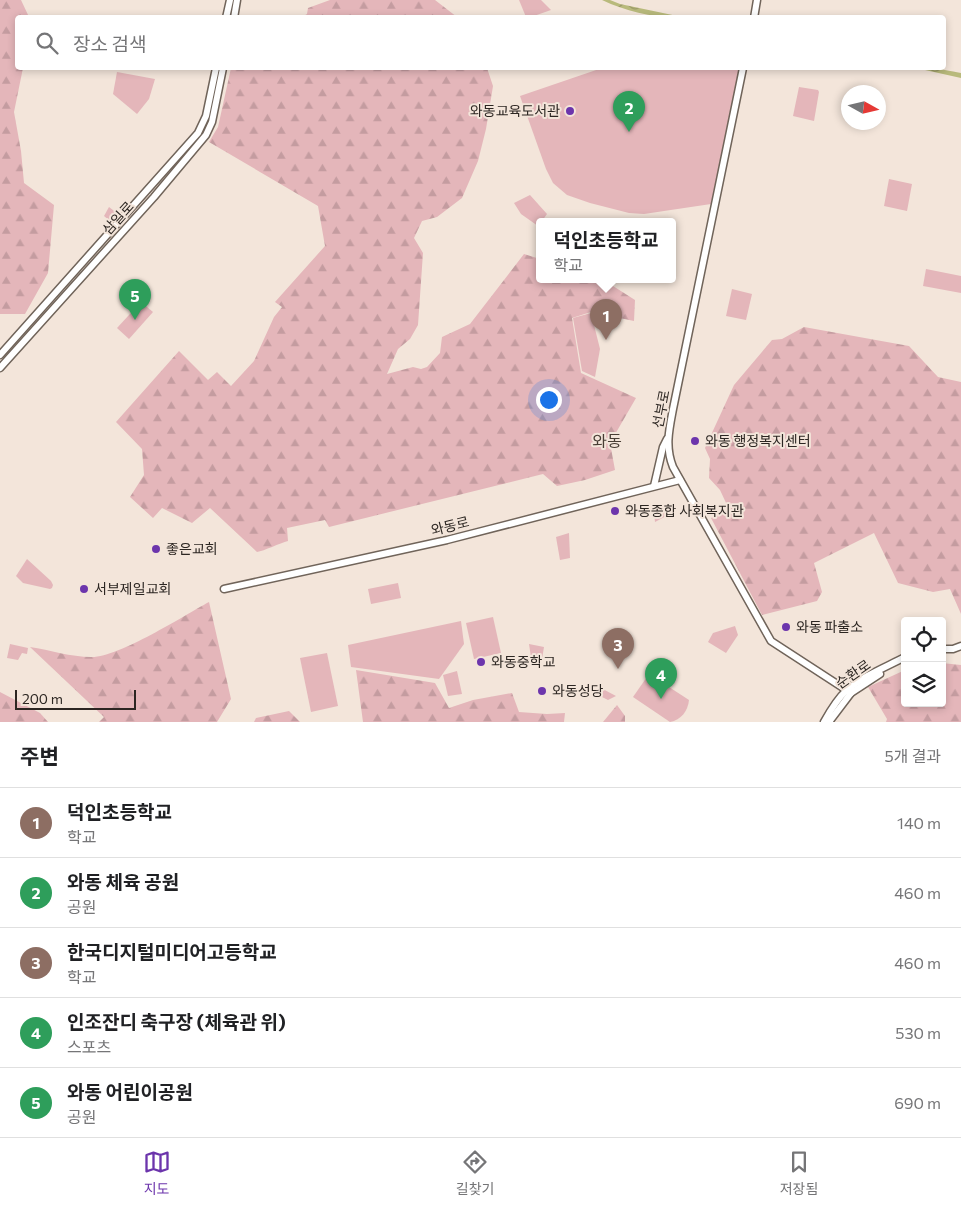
<!DOCTYPE html>
<html lang="ko">
<head>
<meta charset="utf-8">
<style>
	:root { --surface:#fff; --page:#f6f6f6; --text:#202124; --muted:#757577; --line:#e0e0e0; --accent:#6c35ac }
	body { margin:0; font-family:Commissioner,"Noto Sans KR",sans-serif; background:var(--page); color:var(--text) }
	.controls { position:absolute; right:15px; bottom:15px; display:grid; overflow:hidden; border-radius:5px; box-shadow:0 2px 8px #0003 }
	.controls button { width:45px; height:45px; display:grid; place-items:center; padding:0; border:0; border-bottom:1px solid var(--line); background:var(--surface); color:var(--text); font:25px sans-serif }
	.compass { position:absolute; left:841px; top:85px; width:45px; height:45px; border-radius:50%; background:var(--surface); box-shadow:0 2px 8px #0003; rotate:98deg }
	.scale { position:absolute; left:15px; bottom:12px; width:121px; box-sizing:border-box; padding-left:5px; border:2px solid #2c2622; border-top:0; font-size:14px; line-height:18px; white-space:nowrap; color:#2c2622; -webkit-text-stroke:4px #f3e5da; paint-order:stroke }
	.you { position:absolute; left:548px; top:399px; width:18px; height:18px; margin:-12px; border:4px solid #fff; border-radius:50%; background:#1a73e8; box-shadow:0 0 0 8px #1a73e833 }
	.badge { display:grid; place-items:center; width:32px; height:32px; border-radius:50%; background:var(--accent); color:#fff; font-size:16px; font-weight:700 }
	.pin { position:absolute; translate:-50% -41px; filter:drop-shadow(0 1px 2px #0008) }
	.pin::after { content:''; position:absolute; top:26px; width:18px; height:15px; background:inherit; clip-path:polygon(0 0,100% 0,50% 100%) }
	.popup { position:absolute; left:536px; top:218px; width:140px; height:65px; box-sizing:border-box; display:grid; place-content:center; border-radius:5px; background:var(--surface); filter:drop-shadow(0 1px 4px #0005); font-size:16px; white-space:nowrap; color:var(--muted) }
	.popup b { font-size:19px; color:var(--text) }
	.popup::after { content:''; position:absolute; left:50%; top:100%; margin-left:-10px; border:10px solid transparent; border-top-color:var(--surface) }
	.list { margin:0; padding:0; list-style:none }
	h2 { display:flex; justify-content:space-between; align-items:center; height:65px; margin:0; padding:0 20px; font-size:21px }
	h2 small { font-size:16px; font-weight:400; color:var(--muted) }
	.list li { display:grid; grid-template-columns:32px 1fr auto; gap:15px; align-items:center; box-sizing:border-box; height:70px; padding:0 20px; border-top:1px solid var(--line) }
	.list b { display:block; font-size:19px; white-space:nowrap }
	.list p { margin:0; font-size:16px; white-space:nowrap; color:var(--muted) }
	.list em { font-size:16px; font-style:normal; color:var(--muted) }
	.icon { flex:none; width:28px; height:28px; fill:none; stroke:currentColor; stroke-width:2; stroke-linecap:round; stroke-linejoin:round }
	.map { position:relative; flex:none; width:961px; height:722px; overflow:hidden }
	.search { position:absolute; background:var(--surface); box-shadow:0 2px 8px #0003; left:15px; right:15px; top:15px; height:55px; display:flex; align-items:center; gap:12px; box-sizing:border-box; padding:0 18px; border-radius:5px; color:var(--muted); font-size:19px }
	.sheet { height:415px; background:var(--surface) }
	nav { display:flex; justify-content:space-around; align-items:center; box-sizing:border-box; height:70px; border-top:1px solid var(--line); background:var(--surface); font-size:14px; color:var(--muted) }
	nav a { display:grid; justify-items:center; gap:2px }
	nav .on { color:var(--accent) }
	.map>svg:first-child { display:block }
	.green { fill:#e4b6ba }
	.forest { fill:url(#forest-firs) }
	.water { fill:url(#water-waves) }
	.lines { fill:none; stroke-linecap:round; stroke-linejoin:round }
	.secondary-casing { stroke:#70645a; stroke-width:9 }
	.secondary { stroke:#fff; stroke-width:6 }
	.poi-dot { fill:#6c35ac; stroke:#f3e5da; stroke-width:2 }
	.labels { text-anchor:middle; stroke-width:4; stroke-linejoin:round; paint-order:stroke }
	.poi-label { font-size:14px; fill:#2c2622; stroke:#f3e5da; text-anchor:start }
	.street-label { font-size:14px; fill:#2c2622; stroke:#f3e5da }
	.quarter-label { font-size:16px; fill:#483d34; stroke:#f3e5da }
</style>
</head>
<body>
<div class="map">
<svg width="961" height="722" viewBox="0 0 961 722">
	<defs>
		<pattern id="forest-firs" width="22" height="20" patternUnits="userSpaceOnUse" patternTransform="scale(1.25)"><rect width="22" height="20" fill="#e4b6ba"/><path d="M5 1l3.5 6h-7zM16 11l3.5 6h-7z" fill="#c49ca0"/></pattern>
		<pattern id="water-waves" width="16" height="10" patternUnits="userSpaceOnUse" patternTransform="scale(1.25)"><rect width="16" height="10" fill="#b9ba7c"/><path d="M0 5q4-4 8 0t8 0" fill="none" stroke="#979765"/></pattern>
	</defs>
	<rect width="100%" height="100%" fill="#f3e5da"/>
	<!-- green -->
	<g class="green">
		<polygon points="519,0 541,0 551,10 531,17 526,17"/>
		<polygon points="602,68 739,68 711,204 644,214 629,213 590,203 567,195 553,183 546,169 520,96"/>
		<polygon points="117,72 155,79 149,99 137,114 113,94"/>
		<polygon points="799,87 818,90 819,92 814,121 793,116"/>
		<polygon points="889,179 912,184 907,211 884,206"/>
		<polygon points="530,195 547,214 542,221 540,221 538,226 521,214 514,203"/>
		<polygon points="109,207 118,214 111,222 104,216"/>
		<polygon points="926,269 961,276 961,293 923,286"/>
		<polygon points="732,289 752,294 746,320 726,316"/>
		<polygon points="141,302 153,312 129,339 117,328"/>
		<polygon points="591,313 600,349 595,377 582,371 573,318"/>
		<polygon points="666,509 670,514 655,522 654,512"/>
		<polygon points="569,533 570,558 560,560 556,537"/>
		<polygon points="27,559 51,581 53,585 52,588 50,589 23,583 16,576"/>
		<polygon points="398,583 401,598 371,604 368,589"/>
		<polygon points="493,617 501,653 474,659 466,623"/>
		<polygon points="461,621 464,644 439,679 351,667 348,645"/>
		<polygon points="735,626 738,635 726,653 708,642 713,633"/>
		<polygon points="10,644 28,648 27,654 22,653 18,660 7,658"/>
		<polygon points="529,644 544,647 541,665 532,664"/>
		<polygon points="327,653 338,706 311,712 300,658"/>
		<polygon points="457,671 462,694 448,696 443,675"/>
		<path d="M649 674 689 700C688 711 681 720 670 722L633 697Z"/>
		<polygon points="599,687 616,696 608,700 596,694"/>
	</g>
	<!-- forest -->
	<g class="forest">
		<polygon points="0,0 21,0 29,17 18,18 18,68 23,68 14,112 21,151 24,183 54,205 48,273 25,314 0,314"/>
		<polygon points="330,0 435,0 457,17 302,17 307,14 308,8"/>
		<path d="M231 68H487L493 86 486 129 478 161 462 198 437 217 422 221 414 238 423 253 418 325 410 339 398 349 387 374 413 367 421 369 427 367 440 353 442 337 470 324 524 254 540 259V279H602L635 300 634 321 591 312 572 318 581 373 636 398 610 443 615 470 585 480 557 486 543 474 329 527 325 520 287 528 288 541C280 543 264 551 257 552L210 508 192 523 162 508 153 518 130 497 144 475 142 449 116 422 179 351 208 380 217 372 231 386 254 361 274 317 282 307 275 302 325 246 318 206 209 142 218 127Z"/>
		<polygon points="804,327 909,346 938,377 961,382 961,614 950,589 933,592 898,583 874,533 814,563 822,592 817,601 762,615 711,518 725,512 727,505 720,490 709,478 710,459 705,448 734,385 772,340 782,339"/>
		<path d="M209 602 231 699 217 722H99L104 717 30 647C50 650 71 657 91 657 118 658 183 616 209 602Z"/>
		<polygon points="942,663 961,665 961,722 886,722 887,719 868,687 905,670 905,703 942,703"/>
		<polygon points="356,670 435,683 449,708 473,700 512,693 519,712 547,714 565,713 564,722 363,722"/>
		<polygon points="0,692 40,713 48,722 0,722"/>
		<polygon points="617,705 625,716 625,722 603,722"/>
		<polygon points="289,711 300,722 254,722 256,718"/>
	</g>
	<!-- water -->
	<g class="water">
		<path d="M602 0H610L620 4 682 17C655 18 627 12 602 0Z"/>
		<polygon points="916,68 934,68 961,73 961,78"/>
	</g>
	<g class="lines">
		<defs>
			<g id="secondary">
				<polyline points="226,18 230,0"/>
				<polyline points="234,18 237,0"/>
				<polyline points="754,18 757,0"/>
				<path d="M743 68 673 409C669 430 665 447 673 467L771 641 851 693"/>
				<polyline points="0,355 198,133 206,116 216,68"/>
				<polyline points="0,368 154,197 206,135 212,122 223,68"/>
				<polyline points="654,486 663,447 667,439"/>
				<polyline points="224,589 447,540 680,480"/>
				<polyline points="942,649 953,649 961,646"/>
				<path d="M824 722C830 711 837 699 847 690 863 676 886 667 905 657"/>
				<polyline points="829,722 851,693 880,674"/>
			</g>
		</defs>
		<!-- secondary casing -->
		<use href="#secondary" class="secondary-casing"/>
		<!-- secondary -->
		<use href="#secondary" class="secondary"/>
	</g>
	<!-- markers -->
	<g class="poi-dot">
		<circle cx="570" cy="111" r="5"/>
		<circle cx="695" cy="441" r="5"/>
		<circle cx="615" cy="511" r="5"/>
		<circle cx="156" cy="549" r="5"/>
		<circle cx="84" cy="589" r="5"/>
		<circle cx="786" cy="627" r="5"/>
		<circle cx="481" cy="662" r="5"/>
		<circle cx="542" cy="691" r="5"/>
	</g>
	<g class="labels">
		<!-- poi labels -->
		<g class="poi-label">
			<text x="560" y="116" text-anchor="end">와동교육도서관</text>
			<text x="705" y="446">와동 행정복지센터</text>
			<text x="625" y="516">와동종합 사회복지관</text>
			<text x="166" y="554">좋은교회</text>
			<text x="94" y="594">서부제일교회</text>
			<text x="796" y="632">와동 파출소</text>
			<text x="491" y="667">와동중학교</text>
			<text x="552" y="696">와동성당</text>
		</g>
		<!-- street labels -->
		<g class="street-label">
			<text transform="translate(118 218) rotate(-48)" y="5">삼일로</text>
			<text transform="translate(661 409) rotate(-79)" y="5">선부로</text>
			<text transform="translate(450 526) rotate(-14)" y="5">와동로</text>
			<text transform="translate(853 674) rotate(-35)" y="5">순환로</text>
		</g>
		<!-- quarter labels -->
		<g class="quarter-label">
			<text x="607" y="447">와동</text>
		</g>
	</g>
</svg>
<div class="controls">
<button><svg class="icon" aria-label="locate" viewBox="0 0 24 24"><circle cx="12" cy="12" r="6"/><path d="M12 2v4M12 18v4M2 12h4M18 12h4"/></svg></button>
<button><svg class="icon" aria-label="layers" viewBox="0 0 24 24"><path d="M12 4l9 5-9 5-9-5zM3 14l9 5 9-5"/></svg></button>
</div>
<svg class="compass" viewBox="-18 -18 36 36"><path d="M0-13l5 13h-10z" fill="#e53935"/><path d="M0 13l5-13h-10z" fill="#757577"/></svg>
<div class="scale">200 m</div>
<div class="you"></div>
<div class="pin badge" style="left:606px;top:340px;background:#8d6e63">1</div>
<div class="popup"><b>덕인초등학교</b>학교</div>
<div class="pin badge" style="left:629px;top:132px;background:#2e9e5b">2</div>
<div class="pin badge" style="left:618px;top:669px;background:#8d6e63">3</div>
<div class="pin badge" style="left:661px;top:699px;background:#2e9e5b">4</div>
<div class="pin badge" style="left:135px;top:320px;background:#2e9e5b">5</div>
<div class="search"><svg class="icon" aria-label="search" viewBox="0 0 24 24"><circle cx="10" cy="10" r="6"/><path d="M15 15l6 6"/></svg>장소 검색</div>
</div>
<section class="sheet">
<h2>주변<small>5개 결과</small></h2>
<ul class="list">
<li><span class="badge" style="background:#8d6e63">1</span><div><b>덕인초등학교</b><p>학교</p></div><em>140 m</em></li>
<li><span class="badge" style="background:#2e9e5b">2</span><div><b>와동 체육 공원</b><p>공원</p></div><em>460 m</em></li>
<li><span class="badge" style="background:#8d6e63">3</span><div><b>한국디지털미디어고등학교</b><p>학교</p></div><em>460 m</em></li>
<li><span class="badge" style="background:#2e9e5b">4</span><div><b>인조잔디 축구장 (체육관 위)</b><p>스포츠</p></div><em>530 m</em></li>
<li><span class="badge" style="background:#2e9e5b">5</span><div><b>와동 어린이공원</b><p>공원</p></div><em>690 m</em></li>
</ul>
</section>
<nav>
<a class="on"><svg class="icon" aria-label="map" viewBox="0 0 24 24"><path d="M3 6l6-2 6 2 6-2v14l-6 2-6-2-6 2zM9 4v14M15 6v14"/></svg>지도</a>
<a><svg class="icon" aria-label="directions" viewBox="0 0 24 24"><path d="M12 3l9 9-9 9-9-9zM9 14v-3h6M13 9l2 2-2 2"/></svg>길찾기</a>
<a><svg class="icon" aria-label="saved" viewBox="0 0 24 24"><path d="M7 4h10v16l-5-4-5 4z"/></svg>저장됨</a>
</nav>
</body>
</html>
